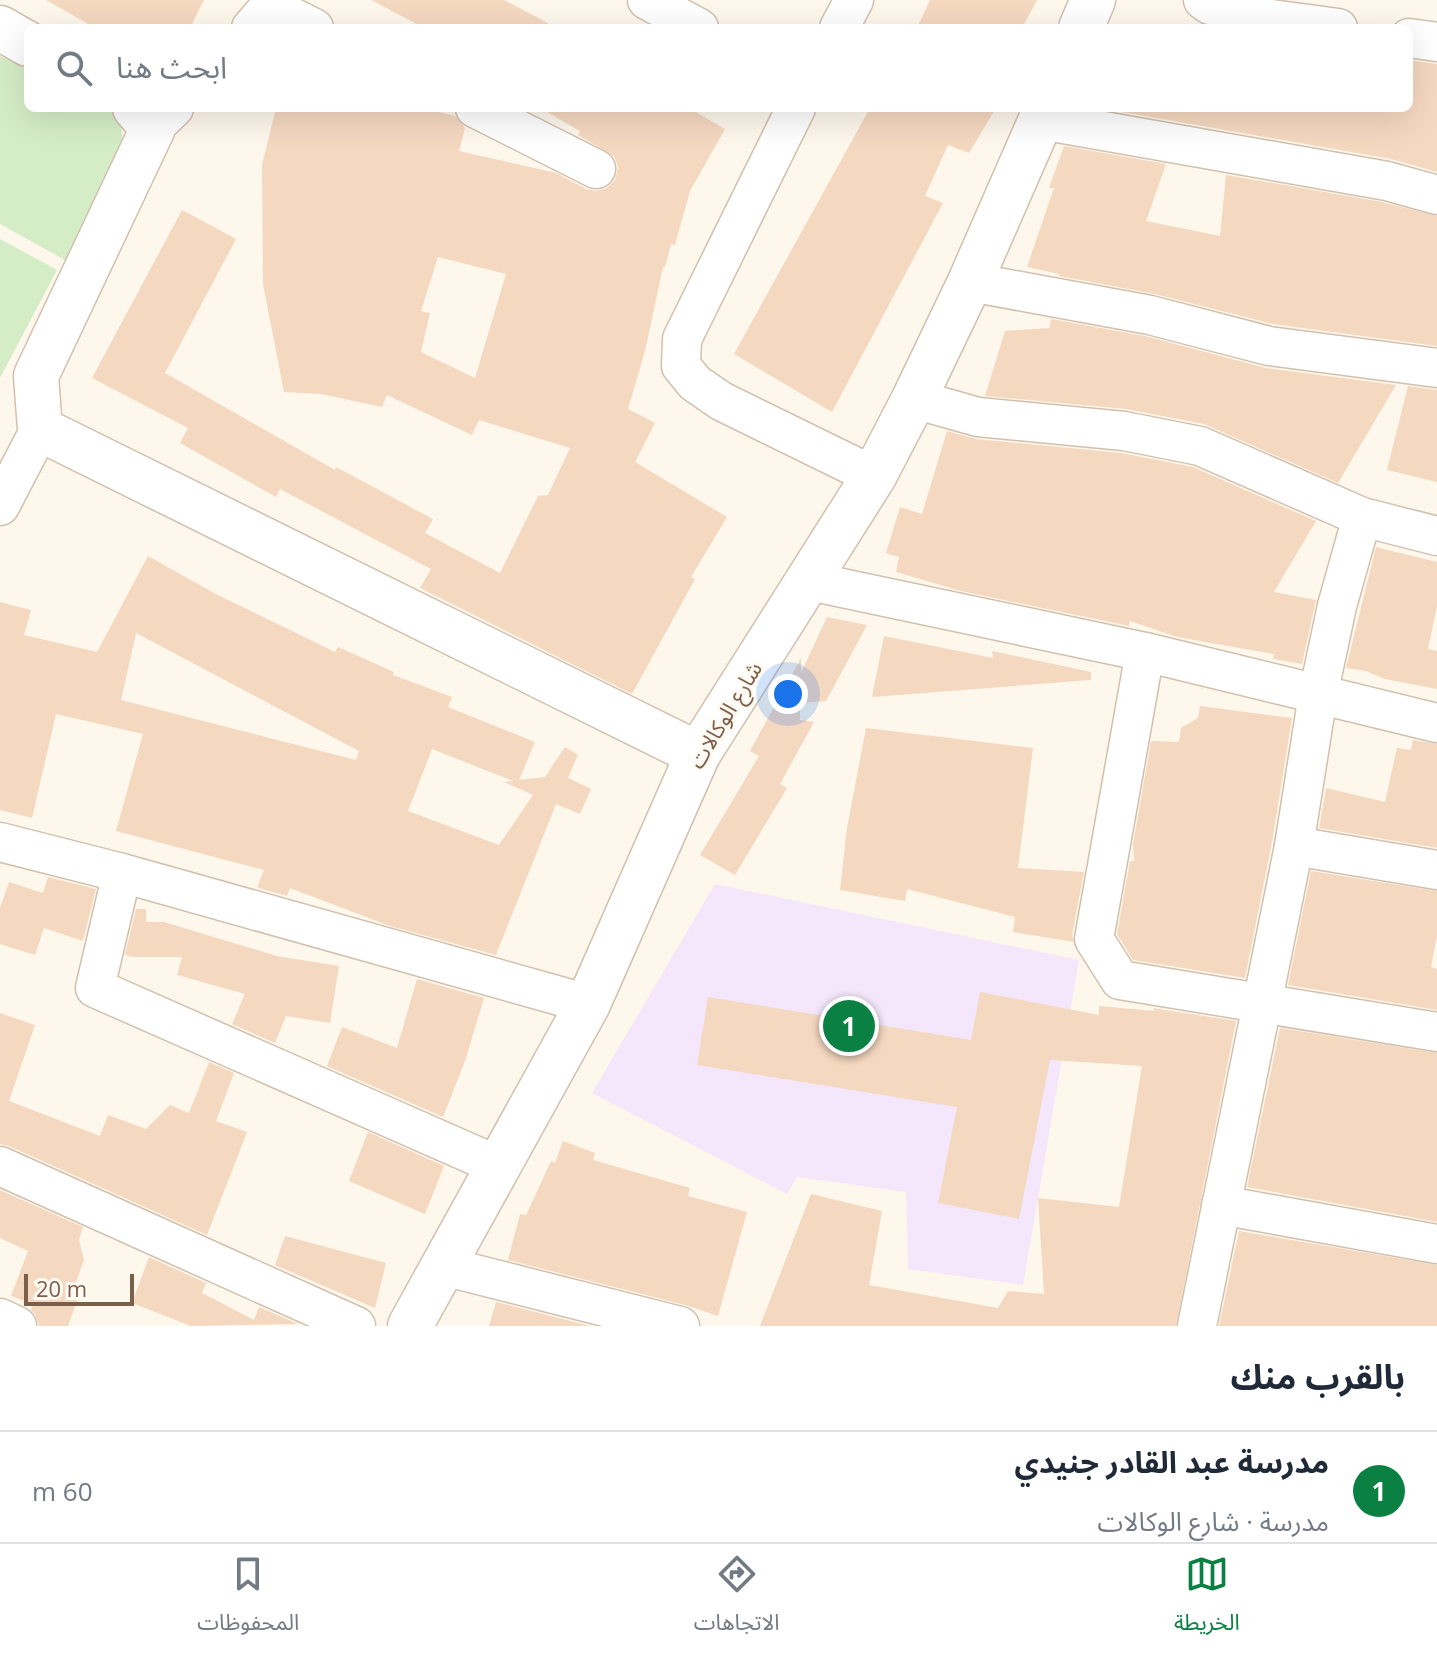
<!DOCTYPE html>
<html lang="ar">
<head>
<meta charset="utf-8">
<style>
	:root { --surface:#fff; --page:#f2f2f3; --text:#1f2937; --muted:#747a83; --line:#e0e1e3; --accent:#0b8043 }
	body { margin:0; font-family:"Open Sans","Noto Sans Arabic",sans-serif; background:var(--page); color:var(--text); direction:rtl }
	.scale { position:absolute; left:24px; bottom:20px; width:110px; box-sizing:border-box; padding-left:8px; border:4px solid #7c5f4b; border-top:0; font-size:22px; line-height:28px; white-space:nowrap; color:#7c5f4b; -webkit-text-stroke:6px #fffbf2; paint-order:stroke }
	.you { position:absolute; left:788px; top:694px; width:28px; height:28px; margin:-20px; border:6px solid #fff; border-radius:50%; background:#1a73e8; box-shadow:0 0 0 12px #1a73e833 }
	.badge { display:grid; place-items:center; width:52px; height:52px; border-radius:50%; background:var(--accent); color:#fff; font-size:26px; font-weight:700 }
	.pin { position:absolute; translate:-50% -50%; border:4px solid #fff; box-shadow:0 2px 8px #0006 }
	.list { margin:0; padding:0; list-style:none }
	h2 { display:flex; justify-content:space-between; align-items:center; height:104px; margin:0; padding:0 32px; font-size:34px }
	h2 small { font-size:26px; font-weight:400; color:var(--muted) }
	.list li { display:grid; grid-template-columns:52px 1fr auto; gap:24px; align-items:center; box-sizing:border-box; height:112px; padding:0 32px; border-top:2px solid var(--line) }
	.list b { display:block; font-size:30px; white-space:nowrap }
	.list p { margin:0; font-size:26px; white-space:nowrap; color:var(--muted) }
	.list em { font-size:26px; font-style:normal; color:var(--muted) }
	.icon { flex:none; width:44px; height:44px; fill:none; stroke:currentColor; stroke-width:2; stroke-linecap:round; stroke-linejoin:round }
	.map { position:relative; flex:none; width:1437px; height:1326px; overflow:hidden; direction:ltr }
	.search { position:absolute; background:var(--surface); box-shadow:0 8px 32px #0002; left:24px; right:24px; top:24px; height:88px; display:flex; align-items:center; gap:20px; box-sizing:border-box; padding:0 28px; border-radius:12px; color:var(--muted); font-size:30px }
	.sheet { height:216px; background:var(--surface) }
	nav { display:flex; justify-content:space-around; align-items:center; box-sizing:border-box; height:112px; border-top:2px solid var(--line); background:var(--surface); font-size:22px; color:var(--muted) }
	nav a { display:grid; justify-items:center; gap:4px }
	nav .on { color:var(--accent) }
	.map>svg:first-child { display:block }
	.education { fill:#f4e7fb }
	.green { fill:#d5edc7 }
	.building { fill:#f5d8c0; fill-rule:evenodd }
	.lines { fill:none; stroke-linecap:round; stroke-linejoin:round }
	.minor-casing { stroke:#d2c0ae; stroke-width:41 }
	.tertiary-casing { stroke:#d2c0ae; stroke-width:47 }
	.minor { stroke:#fff; stroke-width:38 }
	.tertiary { stroke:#fff; stroke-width:44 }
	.labels { text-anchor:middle; stroke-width:6; stroke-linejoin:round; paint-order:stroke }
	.street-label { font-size:22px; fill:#7c5f4b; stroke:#fffbf2 }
</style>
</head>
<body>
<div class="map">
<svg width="1437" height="1326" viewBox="0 0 1437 1326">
	<rect width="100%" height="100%" fill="#fef7eb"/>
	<!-- education -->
	<polygon class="education" points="715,884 1079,960 1023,1285 908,1269 906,1192 797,1177 787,1194 592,1093"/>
	<!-- green -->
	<g class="green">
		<polygon points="0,56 28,69 28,108 110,108 120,113 123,147 65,260 0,224"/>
		<polygon points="0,239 57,270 0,378"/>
	</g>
	<!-- building -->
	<g class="building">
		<polygon points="46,0 204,0 190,28 95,28"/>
		<polygon points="371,0 504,0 557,28 424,28"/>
		<polygon points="930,0 1037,0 1022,28 917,28"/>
		<polygon points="1409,60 1437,64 1437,172 1391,159 1100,108 1409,108"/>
		<path d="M276 108H424L455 116 465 128 459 151 556 173 586 189 596 191 607 188 615 180 618 167 614 156 578 135 580 131 540 108H689L725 129 690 191 675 245 671 244 665 267H663L645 351 628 409 655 423 635 462 727 517 691 577 695 579 632 694 420 588 431 569 280 489 276 497 180 443 188 428 92 378 182 210 236 239 165 373 335 470 336 467 433 519 425 533 500 573 538 496 548 495 570 448 479 420 472 435 387 395 382 407 321 394 284 392 263 284 262 165ZM438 257 506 274 475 378 421 352 430 313 421 311Z"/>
		<polygon points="870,108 996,108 969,153 948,145 925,196 943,203 832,412 734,354"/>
		<polygon points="1064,146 1166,164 1146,221 1220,236 1226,175 1382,202 1437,216 1437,346 1273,324 1155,294 1059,276 1059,274 1027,267 1054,188 1049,188"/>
		<polygon points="1051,319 1145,336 1266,368 1396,385 1338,483 1204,424 1126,409 985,396 1005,331 1049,328"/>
		<polygon points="1408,386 1437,390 1437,482 1387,470"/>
		<polygon points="947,431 976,439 1121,453 1193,467 1316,521 1274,592 1316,600 1302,664 1273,659 1274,654 1177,637 1130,621 1129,626 961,591 896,572 899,557 886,553 900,507 922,514"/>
		<polygon points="1376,547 1437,562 1437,606 1428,649 1437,651 1437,689 1385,679 1366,671 1346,668"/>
		<path d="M148 556 214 593 335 652 338 647 394 672 393 675 452 697 448 707 535 742 519 780 545 777 565 747 578 755 568 778 591 789 580 814 556 804 496 955 390 926 290 888 287 896 269 891 257 887 264 870 116 831 143 734 56 714 32 818 0 810V602L31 610 24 635 97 652ZM136 633 359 751 356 760 121 700ZM432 749 513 781 504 782 533 795 499 845 408 811Z"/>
		<polygon points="827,617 867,625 826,701 800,703 800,720 814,722 780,784 787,788 735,875 700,855 759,756 750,751 801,658 801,673"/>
		<polygon points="884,636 993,658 992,651 1091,672 1091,680 872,697"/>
		<polygon points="1200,706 1292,718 1272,842 1245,978 1133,960 1117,934 1130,861 1134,861 1133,844 1151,741 1179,742 1181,728 1198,718"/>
		<polygon points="866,728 1033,748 1018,868 1084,872 1072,935 1074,942 1013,932 1015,917 907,889 905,901 840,890 847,828"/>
		<polygon points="1413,740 1437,744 1437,848 1319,828 1326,788 1385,802 1397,748 1411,750"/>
		<polygon points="1311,871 1437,891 1437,936 1431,967 1437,969 1437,1010 1288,985"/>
		<polygon points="48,877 96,889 83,941 44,928 35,955 0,944 0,908 9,882 43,893"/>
		<polygon points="136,909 146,909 146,922 164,922 277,956 339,966 330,1023 286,1016 275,1043 232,1024 245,994 177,975 182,957 133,957 125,955"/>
		<polygon points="417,979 484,998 465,1061 443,1117 327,1066 342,1027 397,1048"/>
		<polygon points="980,992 1099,1015 1099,1006 1155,1011 1153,1008 1236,1021 1176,1326 760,1326 811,1194 882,1211 869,1285 998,1308 1008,1291 1044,1294 1038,1198 1119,1207 1142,1066 1050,1060 1019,1219 938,1203 957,1107 697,1065 708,997 971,1040"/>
		<polygon points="0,1013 35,1025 9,1101 100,1136 108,1115 146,1129 170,1105 189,1113 209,1062 234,1073 216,1121 247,1132 207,1235 9,1146 0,1144"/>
		<polygon points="1280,1028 1437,1053 1437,1222 1247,1187"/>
		<polygon points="368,1132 444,1166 425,1214 349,1181"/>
		<polygon points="563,1141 595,1153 593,1160 690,1188 688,1196 747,1212 718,1316 685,1305 508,1260 520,1214 526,1215 551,1161 555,1163"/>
		<polygon points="0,1190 83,1227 79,1240 84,1260 73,1290 80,1293 68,1326 39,1326 35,1314 31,1310 33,1304 11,1296 28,1251 0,1238"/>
		<polygon points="1239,1231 1437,1265 1437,1326 1219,1326"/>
		<polygon points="285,1236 386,1263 375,1308 275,1265"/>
		<polygon points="149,1257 206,1283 202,1293 254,1320 259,1307 298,1324 191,1326 132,1303"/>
		<polygon points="496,1302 590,1326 489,1326"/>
	</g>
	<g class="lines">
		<defs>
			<g id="minor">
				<polyline points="647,0 699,28"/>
				<polyline points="1203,0 1210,5 1271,19 1338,28"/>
				<polyline points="251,28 270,6 314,28"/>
				<polyline points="839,28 854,0"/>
				<polyline points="1409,38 1437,42"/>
				<polyline points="475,108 596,169"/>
				<polyline points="796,108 682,339 681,366 695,383 721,401 874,476"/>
				<polyline points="1041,120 1387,181 1437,195"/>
				<polyline points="153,128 174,108"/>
				<polyline points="970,282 1150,315 1269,346 1437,368"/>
				<polyline points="914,399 978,417 1124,431 1200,446 1362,517 1437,536"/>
				<polyline points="0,506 40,429"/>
				<polyline points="809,581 1145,652 1437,723"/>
				<polyline points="1145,652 1094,939 1120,980 1437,1032"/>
				<polyline points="0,842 122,873 588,1004"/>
				<polyline points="1294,846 1437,870"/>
				<polyline points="122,873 95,988 499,1166"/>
				<polyline points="0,1166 356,1326"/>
				<polyline points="1221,1205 1437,1244"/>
				<polyline points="443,1266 680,1326"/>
				<polyline points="0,1318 17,1326"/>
				<polyline points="1197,1326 1294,846 1318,695 1337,606 1362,517"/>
			</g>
			<g id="tertiary">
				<polyline points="0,28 28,44"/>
				<polyline points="1081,28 1093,0"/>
				<polyline points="135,108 153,128 36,376 40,429 698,754"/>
				<polyline points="410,1326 588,1004 698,754 874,476 914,399 970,282 1046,108"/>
			</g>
		</defs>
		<!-- minor casing -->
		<use href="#minor" class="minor-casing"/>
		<!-- tertiary casing -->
		<use href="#tertiary" class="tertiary-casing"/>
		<!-- minor -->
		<use href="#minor" class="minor"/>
		<!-- tertiary -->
		<use href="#tertiary" class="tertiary"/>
	</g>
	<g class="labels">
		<!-- street labels -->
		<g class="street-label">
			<text transform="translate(725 715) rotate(-59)" y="8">شارع الوكالات</text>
		</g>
	</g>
</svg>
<div class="scale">20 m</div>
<div class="you"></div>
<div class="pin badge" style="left:849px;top:1026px">1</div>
<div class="search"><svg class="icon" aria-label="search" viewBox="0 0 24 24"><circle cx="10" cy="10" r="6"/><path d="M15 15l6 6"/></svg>ابحث هنا</div>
</div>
<section class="sheet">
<h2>بالقرب منك<small></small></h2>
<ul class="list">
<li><span class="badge">1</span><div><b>مدرسة عبد القادر جنيدي</b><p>مدرسة · شارع الوكالات</p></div><em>60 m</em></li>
</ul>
</section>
<nav>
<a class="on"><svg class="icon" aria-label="map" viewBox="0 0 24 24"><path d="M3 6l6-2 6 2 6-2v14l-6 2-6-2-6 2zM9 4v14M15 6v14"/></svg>الخريطة</a>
<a><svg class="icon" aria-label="directions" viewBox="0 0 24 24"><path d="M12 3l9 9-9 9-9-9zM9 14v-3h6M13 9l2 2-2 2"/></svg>الاتجاهات</a>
<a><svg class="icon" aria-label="saved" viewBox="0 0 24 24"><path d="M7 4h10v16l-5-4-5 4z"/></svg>المحفوظات</a>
</nav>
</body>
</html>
